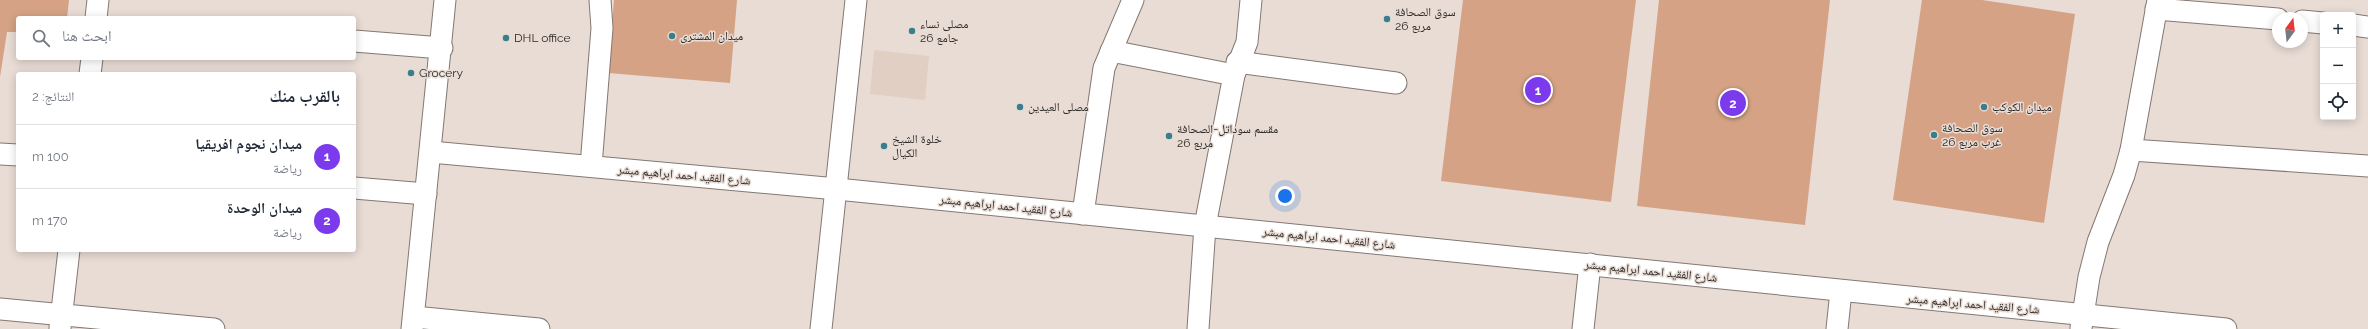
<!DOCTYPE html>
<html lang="ar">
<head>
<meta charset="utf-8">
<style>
	:root { --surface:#fff; --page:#f2f2f3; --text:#1f2937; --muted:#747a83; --line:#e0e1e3; --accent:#7c3aed }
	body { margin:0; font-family:Raleway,"Noto Naskh Arabic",sans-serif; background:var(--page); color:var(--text); direction:rtl }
	.controls { position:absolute; right:12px; top:12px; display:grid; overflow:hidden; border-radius:4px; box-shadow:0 2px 10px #0003 }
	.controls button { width:36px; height:36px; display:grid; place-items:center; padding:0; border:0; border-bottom:1px solid var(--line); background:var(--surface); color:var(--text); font:20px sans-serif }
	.compass { position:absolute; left:2272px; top:12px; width:36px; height:36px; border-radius:50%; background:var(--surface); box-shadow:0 2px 10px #0003; rotate:15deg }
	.you { position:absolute; left:1285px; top:196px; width:14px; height:14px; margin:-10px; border:3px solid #fff; border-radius:50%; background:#1a73e8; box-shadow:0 0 0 6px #1a73e833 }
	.badge { display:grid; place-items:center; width:26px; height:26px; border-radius:50%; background:var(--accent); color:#fff; font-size:13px; font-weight:700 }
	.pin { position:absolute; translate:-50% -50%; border:2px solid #fff; box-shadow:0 1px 4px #0006 }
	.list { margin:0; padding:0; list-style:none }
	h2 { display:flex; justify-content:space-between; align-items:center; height:52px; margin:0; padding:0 16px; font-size:17px }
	h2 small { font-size:13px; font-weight:400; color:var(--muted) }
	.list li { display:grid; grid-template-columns:26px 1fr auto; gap:12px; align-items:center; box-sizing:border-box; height:64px; padding:0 16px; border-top:1px solid var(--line) }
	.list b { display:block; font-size:15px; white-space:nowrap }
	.list p { margin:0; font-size:13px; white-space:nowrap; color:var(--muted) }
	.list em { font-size:13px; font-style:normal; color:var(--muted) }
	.icon { flex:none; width:22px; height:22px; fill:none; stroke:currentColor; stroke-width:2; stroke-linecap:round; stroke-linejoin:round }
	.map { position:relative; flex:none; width:2368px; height:329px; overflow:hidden; direction:ltr }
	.search { position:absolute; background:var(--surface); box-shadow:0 2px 10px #0003; left:16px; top:16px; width:340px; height:44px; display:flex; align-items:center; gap:10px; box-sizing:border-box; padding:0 14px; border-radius:4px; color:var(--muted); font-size:15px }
	.panel { position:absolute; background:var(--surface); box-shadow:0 2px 10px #0003; left:16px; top:72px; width:340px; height:180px; border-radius:4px; direction:rtl }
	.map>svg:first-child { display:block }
	.built { fill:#e1cfc4 }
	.pitch { fill:#d5a285 }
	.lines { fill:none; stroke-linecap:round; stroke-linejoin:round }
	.street-casing { stroke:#837872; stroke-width:23 }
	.street { stroke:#fff; stroke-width:21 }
	.poi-dot { fill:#397f8b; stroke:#e8dcd5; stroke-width:1.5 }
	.labels { text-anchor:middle; stroke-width:3; stroke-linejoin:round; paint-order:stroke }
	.poi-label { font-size:12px; fill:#2e2a27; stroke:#e8dcd5; text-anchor:start }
	.street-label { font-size:12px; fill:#2e2a27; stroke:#e8dcd5 }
</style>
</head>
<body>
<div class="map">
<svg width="2368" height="329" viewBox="0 0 2368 329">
	<rect width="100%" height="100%" fill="#e8dcd5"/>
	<!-- built -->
	<polygon class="built" points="874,50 929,56 925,100 870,94"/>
	<!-- pitch -->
	<g class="pitch">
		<polygon points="0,0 69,0 67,18 18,18 18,32 7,32 0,77"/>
		<polygon points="614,0 737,0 730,83 608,73"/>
		<polygon points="1463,0 1636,0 1611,202 1441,181"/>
		<polygon points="1659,0 1830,0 1805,225 1637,206"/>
		<polygon points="1922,0 1982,0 2075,14 2044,223 1893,200"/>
	</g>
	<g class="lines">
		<defs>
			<g id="street">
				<polyline points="2156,9 2278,19"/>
				<polyline points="96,18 98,0"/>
				<polyline points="2302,21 2323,23"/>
				<polyline points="2353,25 2368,27"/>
				<polyline points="354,41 442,48"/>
				<polyline points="1111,51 1234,75"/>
				<polyline points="1237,62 1396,83"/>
				<polyline points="90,74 92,58"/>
				<polyline points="2131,150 2368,166"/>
				<polyline points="431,152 837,189 2226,329"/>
				<polyline points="0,154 18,155"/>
				<polyline points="591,166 602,28 600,0"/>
				<polyline points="354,188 426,194"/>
				<polyline points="1083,214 1104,68 1133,0"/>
				<polyline points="0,309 214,329"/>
				<polyline points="414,317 539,329"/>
				<polyline points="60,328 69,250"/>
				<polyline points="2081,328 2089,277 2098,242 2124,175 2131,150 2158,0"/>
				<polyline points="412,329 445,0"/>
				<polyline points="821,329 856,0"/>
				<polyline points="1198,329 1205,226 1234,75 1247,42 1251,0"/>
				<polyline points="1583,329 1590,264"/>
				<polyline points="1837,329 1841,291"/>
			</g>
		</defs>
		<!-- street casing -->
		<use href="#street" class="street-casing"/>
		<!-- street -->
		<use href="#street" class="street"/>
	</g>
	<!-- markers -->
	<g class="poi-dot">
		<circle cx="1387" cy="19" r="4"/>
		<circle cx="912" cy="31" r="4"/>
		<circle cx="672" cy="36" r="4"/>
		<circle cx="506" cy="38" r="4"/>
		<circle cx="411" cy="73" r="4"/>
		<circle cx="1020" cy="107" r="4"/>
		<circle cx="1984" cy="107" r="4"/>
		<circle cx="1934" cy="135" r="4"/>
		<circle cx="1169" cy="136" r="4"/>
		<circle cx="884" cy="146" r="4"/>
	</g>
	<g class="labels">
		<!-- poi labels -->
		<g class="poi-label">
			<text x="1395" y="16">سوق الصحافة<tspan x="1395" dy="14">مربع 26</tspan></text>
			<text x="920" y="28">مصلى نساء<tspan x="920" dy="14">جامع 26</tspan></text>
			<text x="680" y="40">ميدان المشترى</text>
			<text x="514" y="42">DHL office</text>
			<text x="419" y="77">Grocery</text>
			<text x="1028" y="111">مصلى العيدين</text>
			<text x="1992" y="111">ميدان الكوكب</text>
			<text x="1942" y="132">سوق الصحافة<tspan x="1942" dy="14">غرب مربع 26</tspan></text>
			<text x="1177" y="133">مقسم سوداتل-الصحافة<tspan x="1177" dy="14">مربع 26</tspan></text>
			<text x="892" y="143">خلوة الشيخ<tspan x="892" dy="14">الكيال</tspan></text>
		</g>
		<!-- street labels -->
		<g class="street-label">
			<text transform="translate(684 175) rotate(5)" y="4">شارع الفقيد احمد ابراهيم مبشر</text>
			<text transform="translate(1006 206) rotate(6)" y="4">شارع الفقيد احمد ابراهيم مبشر</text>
			<text transform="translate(1329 238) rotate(6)" y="4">شارع الفقيد احمد ابراهيم مبشر</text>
			<text transform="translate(1651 271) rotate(6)" y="4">شارع الفقيد احمد ابراهيم مبشر</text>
			<text transform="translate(1973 304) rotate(5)" y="4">شارع الفقيد احمد ابراهيم مبشر</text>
		</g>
	</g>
</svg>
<div class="controls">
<button>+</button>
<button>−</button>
<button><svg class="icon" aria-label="locate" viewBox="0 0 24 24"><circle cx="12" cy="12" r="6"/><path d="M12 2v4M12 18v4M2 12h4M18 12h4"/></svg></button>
</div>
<svg class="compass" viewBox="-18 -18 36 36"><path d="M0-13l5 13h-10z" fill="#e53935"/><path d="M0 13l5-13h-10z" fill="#747a83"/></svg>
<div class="you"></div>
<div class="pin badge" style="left:1538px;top:90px">1</div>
<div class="pin badge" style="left:1733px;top:103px">2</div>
<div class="search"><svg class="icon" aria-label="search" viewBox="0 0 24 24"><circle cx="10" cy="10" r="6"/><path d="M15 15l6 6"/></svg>ابحث هنا</div>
<section class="panel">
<h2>بالقرب منك<small>النتائج: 2</small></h2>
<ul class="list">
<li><span class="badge">1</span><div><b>ميدان نجوم افريقيا</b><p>رياضة</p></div><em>100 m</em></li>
<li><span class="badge">2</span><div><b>ميدان الوحدة</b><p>رياضة</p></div><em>170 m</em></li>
</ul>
</section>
</div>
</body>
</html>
